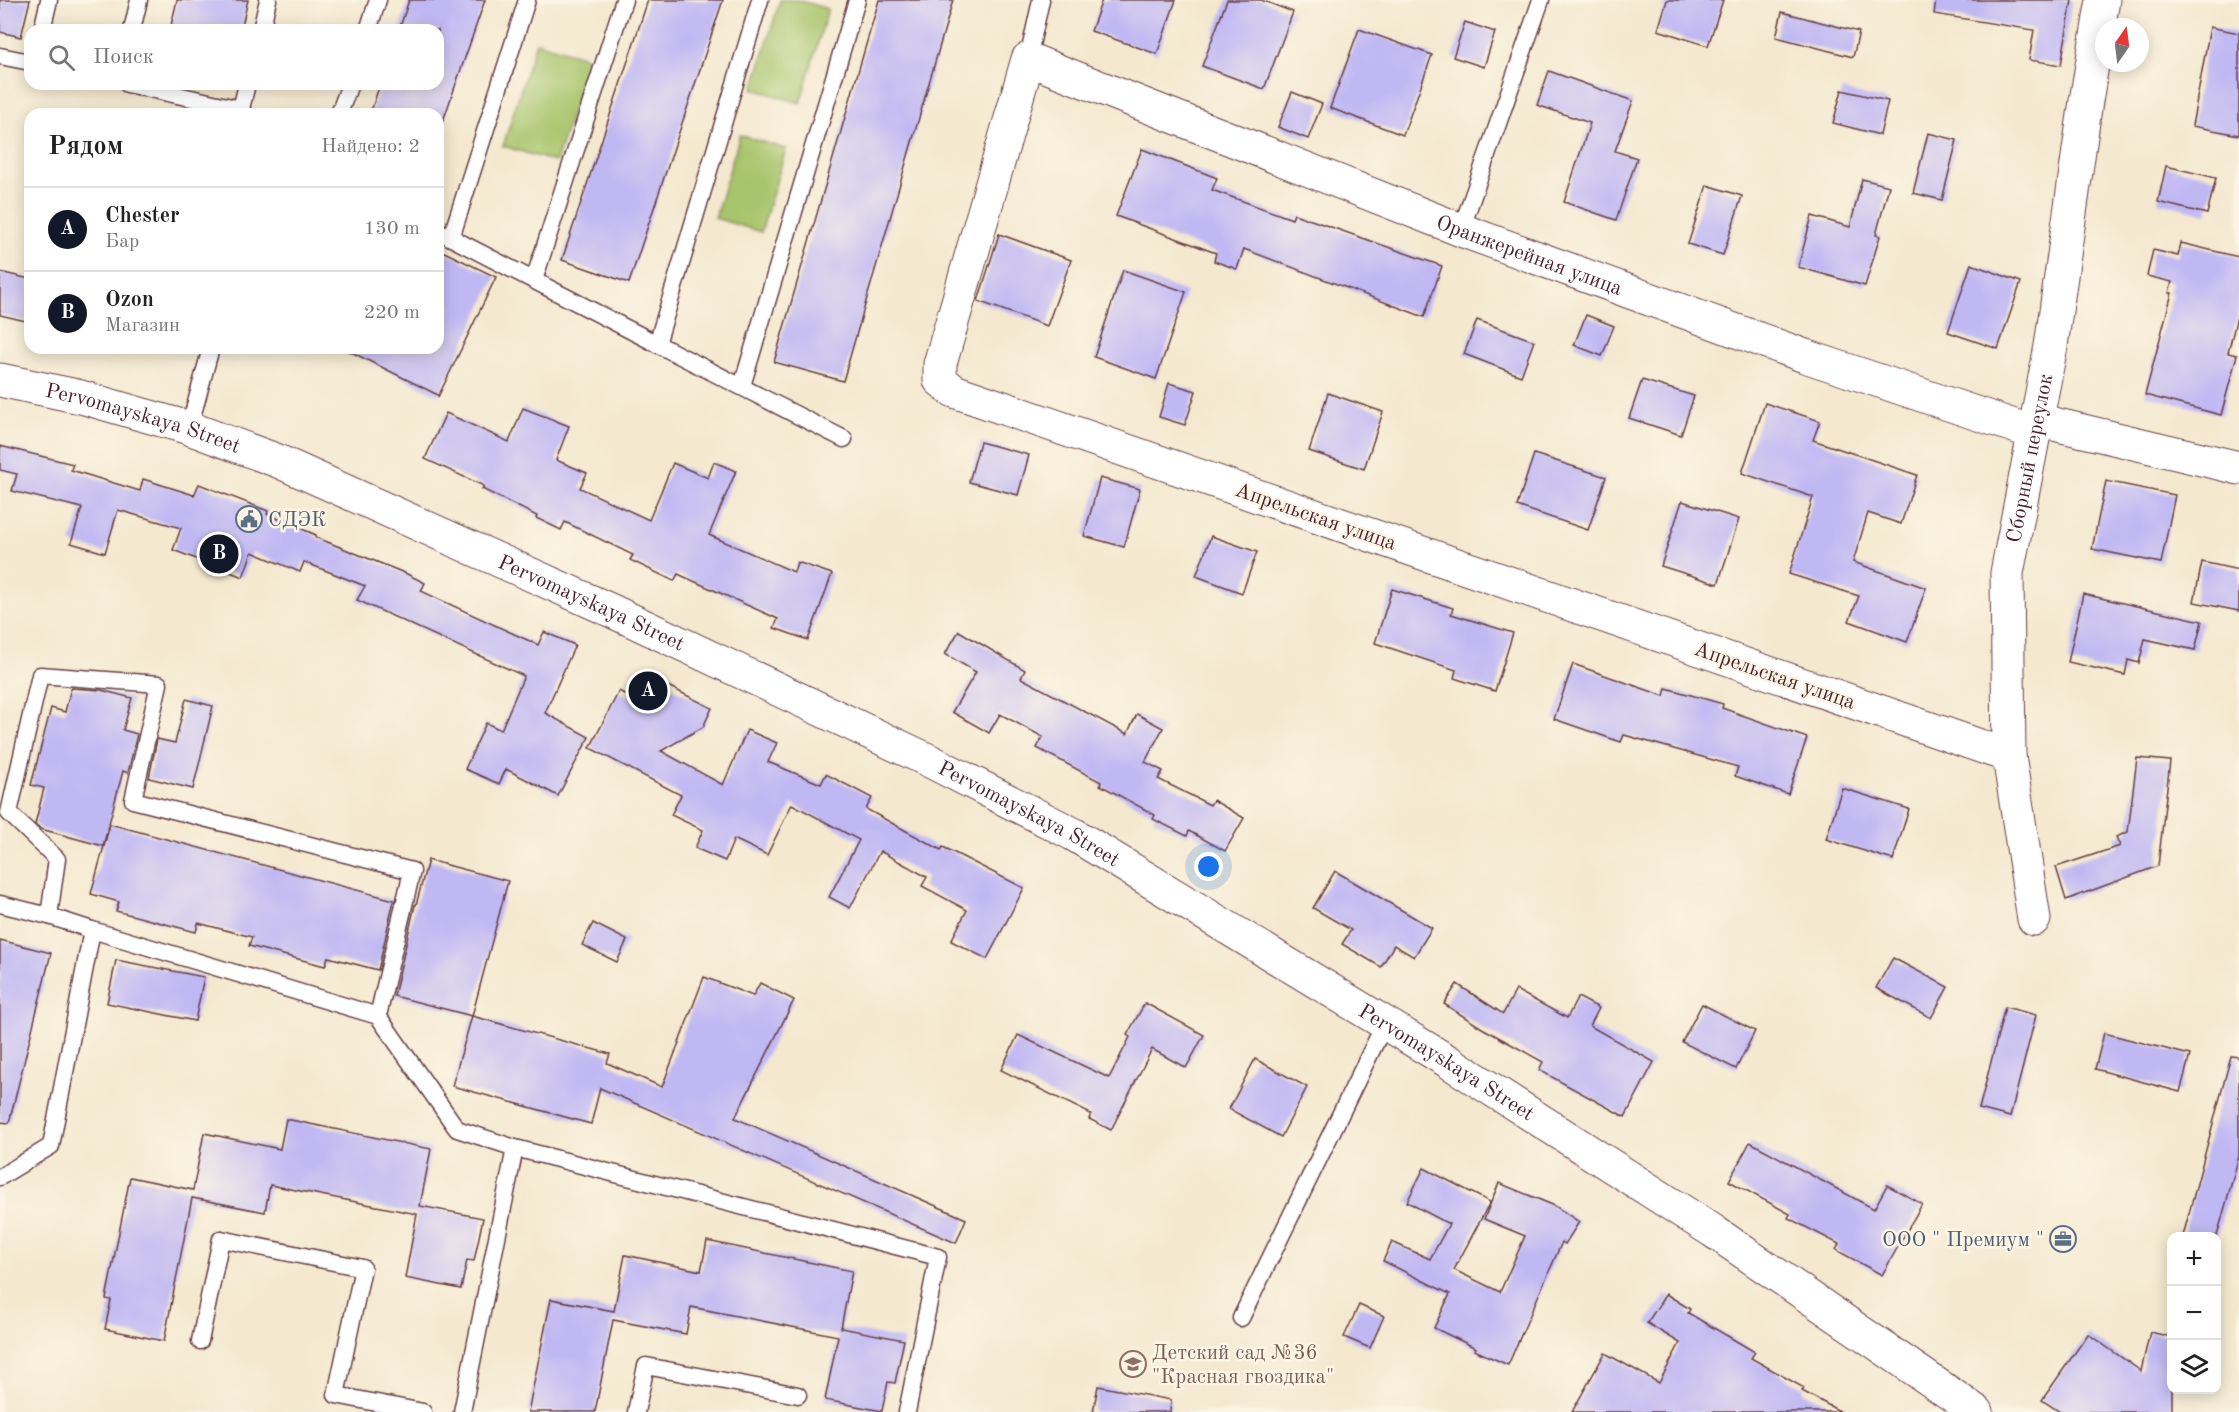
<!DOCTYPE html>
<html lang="ru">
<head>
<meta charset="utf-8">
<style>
	:root { --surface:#fff; --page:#f6f6f6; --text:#222; --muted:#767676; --line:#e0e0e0; --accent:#111827 }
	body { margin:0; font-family:"Old Standard TT",serif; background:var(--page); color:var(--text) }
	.controls { position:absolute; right:18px; bottom:18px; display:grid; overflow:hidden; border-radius:12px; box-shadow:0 3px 15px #0003 }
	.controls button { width:54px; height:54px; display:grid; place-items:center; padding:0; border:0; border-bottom:2px solid var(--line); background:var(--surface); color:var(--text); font:30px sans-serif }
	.compass { position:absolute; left:2095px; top:18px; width:54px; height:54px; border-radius:50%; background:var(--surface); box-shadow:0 3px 15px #0003; rotate:14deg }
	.you { position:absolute; left:1209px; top:867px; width:21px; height:21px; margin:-15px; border:4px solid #fff; border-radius:50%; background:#1a73e8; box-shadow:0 0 0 9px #1a73e833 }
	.badge { display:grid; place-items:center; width:39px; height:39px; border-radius:50%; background:var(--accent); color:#fff; font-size:20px; font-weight:700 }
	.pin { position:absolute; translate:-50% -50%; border:3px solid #fff; box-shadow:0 2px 6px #0006 }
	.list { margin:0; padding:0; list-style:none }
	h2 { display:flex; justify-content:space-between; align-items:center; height:78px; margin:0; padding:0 24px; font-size:26px }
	h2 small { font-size:20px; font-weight:400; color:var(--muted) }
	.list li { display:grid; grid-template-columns:39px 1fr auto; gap:18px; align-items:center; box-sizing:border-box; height:84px; padding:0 24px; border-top:2px solid var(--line) }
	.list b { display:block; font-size:22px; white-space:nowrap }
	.list p { margin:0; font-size:20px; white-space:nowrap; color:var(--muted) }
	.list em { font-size:20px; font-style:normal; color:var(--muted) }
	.icon { flex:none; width:33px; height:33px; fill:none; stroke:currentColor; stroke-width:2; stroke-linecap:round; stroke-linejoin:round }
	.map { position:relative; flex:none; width:2239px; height:1412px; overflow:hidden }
	.search { position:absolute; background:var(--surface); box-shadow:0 3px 15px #0003; left:24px; top:24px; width:420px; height:66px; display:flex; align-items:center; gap:15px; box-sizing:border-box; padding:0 21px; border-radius:18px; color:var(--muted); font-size:22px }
	.panel { position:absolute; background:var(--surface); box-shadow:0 3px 15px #0003; left:24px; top:108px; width:420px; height:246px; border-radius:18px }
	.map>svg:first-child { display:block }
	.green { fill:#a7c56c; stroke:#78724c; stroke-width:1.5 }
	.building { fill:#c0b8f3 }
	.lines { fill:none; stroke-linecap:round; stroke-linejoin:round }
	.service-casing { stroke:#643d44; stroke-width:19 }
	.minor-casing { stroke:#643d44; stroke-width:35 }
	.tertiary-casing { stroke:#643d44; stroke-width:35 }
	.service { stroke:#fff; stroke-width:16 }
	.minor { stroke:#fff; stroke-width:33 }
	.tertiary { stroke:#fff; stroke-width:33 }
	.labels { text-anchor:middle; stroke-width:5; stroke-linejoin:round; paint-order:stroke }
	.street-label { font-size:21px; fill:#4a1f2b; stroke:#fcf5e5 }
	.service-label { font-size:21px; fill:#4e5e75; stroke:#fcf5e5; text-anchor:start }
	.education-label { font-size:21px; fill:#785e54; stroke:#fcf5e5; text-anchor:start }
</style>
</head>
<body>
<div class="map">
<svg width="2239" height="1412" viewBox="0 0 2239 1412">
	<rect width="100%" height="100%" fill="#fcf5e5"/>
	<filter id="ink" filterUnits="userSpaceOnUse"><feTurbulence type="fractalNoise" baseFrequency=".0167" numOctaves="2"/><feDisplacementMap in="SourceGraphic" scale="12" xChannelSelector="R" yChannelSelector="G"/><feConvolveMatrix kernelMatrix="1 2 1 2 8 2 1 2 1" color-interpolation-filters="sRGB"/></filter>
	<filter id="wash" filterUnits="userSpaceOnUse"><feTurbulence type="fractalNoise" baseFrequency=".008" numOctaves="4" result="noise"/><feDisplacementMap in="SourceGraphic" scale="24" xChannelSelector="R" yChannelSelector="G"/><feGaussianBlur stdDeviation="1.35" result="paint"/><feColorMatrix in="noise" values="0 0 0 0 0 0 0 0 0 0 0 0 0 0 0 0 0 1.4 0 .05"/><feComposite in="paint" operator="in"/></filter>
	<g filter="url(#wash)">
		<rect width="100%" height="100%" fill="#f4e8cf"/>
		<!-- green -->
		<g class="green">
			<polygon points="780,0 798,0 828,9 800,103 753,89"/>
			<polygon points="536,42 589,58 556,162 503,146"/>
			<polygon points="740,135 786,149 761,232 715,218"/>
		</g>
		<g id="blocks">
			<!-- building -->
			<g class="building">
				<polygon points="0,0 30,0 21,37 0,32"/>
				<polygon points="177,0 248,0 241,30 170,30"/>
				<polygon points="409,0 485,0 442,124 438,123 438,114 370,114 380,84 438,84 438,30 399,30"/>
				<polygon points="648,0 723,0 629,283 562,260"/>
				<polygon points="879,0 953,0 843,381 774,362"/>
				<polygon points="1102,0 1176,0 1157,54 1091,31"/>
				<polygon points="1227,0 1261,0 1293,12 1264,89 1202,66"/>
				<polygon points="1667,0 1723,0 1708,46 1658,30"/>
				<polygon points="1936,0 2072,0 2061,65 2029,60 2034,30 1934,14"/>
				<polygon points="1782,12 1859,32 1853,57 1776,37"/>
				<polygon points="1465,22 1495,32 1484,67 1453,57"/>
				<polygon points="2210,27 2239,33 2239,135 2192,126"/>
				<polygon points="1359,29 1432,55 1403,135 1330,108"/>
				<polygon points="1549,71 1633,101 1615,151 1637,158 1616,220 1564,202 1590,123 1537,105"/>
				<polygon points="1842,90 1888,101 1880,135 1833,123"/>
				<polygon points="1292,92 1322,104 1308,139 1278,127"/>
				<polygon points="1928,133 1957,140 1942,200 1913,193"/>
				<polygon points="1142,149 1217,178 1212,190 1292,219 1294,214 1442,266 1424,317 1244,249 1237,269 1214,261 1216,253 1116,216"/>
				<polygon points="2166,166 2216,178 2207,214 2158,202"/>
				<polygon points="1862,179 1889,186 1876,235 1880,236 1865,286 1798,267 1812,216 1850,227"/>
				<polygon points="1707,185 1742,196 1723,255 1688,244"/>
				<polygon points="999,234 1071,260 1047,326 978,301"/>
				<polygon points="2181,243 2239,257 2239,309 2228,353 2237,355 2221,415 2145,395 2172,293 2169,293 2172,282 2147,276 2153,250 2178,256"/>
				<polygon points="438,249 496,277 438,397 438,395 343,348 438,348"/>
				<polygon points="1971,264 2021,282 1998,349 1948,332"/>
				<polygon points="1123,270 1186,292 1156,379 1094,357"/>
				<polygon points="0,272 30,279 30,322 0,315"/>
				<polygon points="1586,315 1614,326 1602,356 1574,345"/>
				<polygon points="1477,320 1534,341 1521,376 1464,354"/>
				<polygon points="1642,380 1694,396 1681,435 1629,418"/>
				<polygon points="1169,383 1196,391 1185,425 1159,417"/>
				<polygon points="1328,393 1383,412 1364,469 1309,451"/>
				<polygon points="1765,403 1820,421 1813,440 1917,475 1901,524 1868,513 1853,562 1926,588 1907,642 1849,621 1859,596 1789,574 1813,497 1742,473"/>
				<polygon points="523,408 569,426 556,460 587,473 580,488 649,520 673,463 708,478 714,462 736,471 709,535 794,572 797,562 832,574 808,640 774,628 778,619 678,574 674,581 630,560 633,555 565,522 561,530 536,518 537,516 482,489 484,486 425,459 446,413 509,442"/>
				<polygon points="980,442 1029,455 1018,495 969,482"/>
				<polygon points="0,446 73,464 71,470 140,491 143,479 194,495 199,484 268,511 267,514 316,535 315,537 407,574 425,583 421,591 538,645 544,632 575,645 545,713 589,737 558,796 506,769 499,784 465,769 486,723 501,730 524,676 357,600 365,586 304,562 300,572 252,552 243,577 173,550 181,528 118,510 105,553 71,543 82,508 12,491 17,474 0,470"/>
				<polygon points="1534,454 1606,477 1588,530 1517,506"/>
				<polygon points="1100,478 1140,489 1124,547 1084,536"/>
				<polygon points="2106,481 2175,495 2161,563 2092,549"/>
				<polygon points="1682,501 1739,519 1718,584 1661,566"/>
				<polygon points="1211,536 1257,552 1242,593 1196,576"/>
				<polygon points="2202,562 2239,570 2239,611 2194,602"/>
				<polygon points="1392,589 1453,608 1451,614 1513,633 1495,691 1454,678 1456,670 1375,643"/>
				<polygon points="2083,594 2202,621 2195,650 2145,639 2139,663 2128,660 2125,675 2068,662"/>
				<polygon points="959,631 1025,670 1021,678 1127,734 1137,714 1163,728 1145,762 1163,771 1158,779 1210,805 1213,800 1244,818 1225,851 1189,831 1187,836 1153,819 1155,815 1100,785 1101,782 1037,748 1043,737 1000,714 989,733 952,712 976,672 945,654"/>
				<polygon points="1573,664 1664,696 1666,688 1723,704 1722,708 1807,738 1788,794 1735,776 1738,767 1624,735 1621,742 1554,719"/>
				<polygon points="642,673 712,708 703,727 661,751 723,785 747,730 777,743 768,762 821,784 826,774 872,798 866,809 941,850 943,847 1024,888 987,959 951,941 967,910 922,886 927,877 880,851 850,908 829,897 859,840 792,804 767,855 734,839 725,861 695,848 703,830 671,815 681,795 590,748 619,691 630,697"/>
				<polygon points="71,688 101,690 132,698 123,730 137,734 128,773 123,771 103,846 41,829 35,824 44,788 31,785 51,708 65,712"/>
				<polygon points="186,699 213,706 193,789 149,778 157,739 175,743"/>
				<polygon points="2137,758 2170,761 2158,866 2066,900 2056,867 2120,846 2116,837 2128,832"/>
				<polygon points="1842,788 1909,809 1893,860 1826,839"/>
				<polygon points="110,824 394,900 378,970 328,957 325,966 249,946 252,937 198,923 196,932 116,911 119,902 91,894"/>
				<polygon points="428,860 508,881 472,1016 394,996 415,905 416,905"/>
				<polygon points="1335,871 1432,928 1414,957 1394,945 1381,967 1342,944 1351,930 1313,908"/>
				<polygon points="593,923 627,940 617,962 582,945"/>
				<polygon points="0,940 51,953 9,1123 0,1122"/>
				<polygon points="1893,958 1948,987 1931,1018 1876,988"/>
				<polygon points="116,960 204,977 195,1021 107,1003"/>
				<polygon points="704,977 753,996 760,983 794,1000 735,1118 966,1219 956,1243 600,1088 591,1124 452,1086 472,1016 610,1054 607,1063 662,1087"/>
				<polygon points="1457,984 1503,1014 1516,990 1567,1018 1578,997 1599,1008 1590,1026 1654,1062 1625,1117 1539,1070 1543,1062 1482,1028 1444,1004"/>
				<polygon points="1145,1003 1204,1035 1186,1068 1152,1049 1111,1130 1089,1119 1091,1114 1001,1070 1018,1035 1109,1078 1130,1037 1127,1035"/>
				<polygon points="1702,1004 1755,1031 1736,1069 1682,1042"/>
				<polygon points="2005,1007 2036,1015 2010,1117 1979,1109"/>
				<polygon points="2104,1033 2190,1055 2180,1092 2095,1069"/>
				<polygon points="2231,1056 2239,1057 2239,1156 2217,1236 2183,1236"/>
				<polygon points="1255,1059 1307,1087 1281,1137 1229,1109"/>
				<polygon points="286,1119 431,1149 420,1206 483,1218 474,1261 467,1260 461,1289 405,1278 417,1214 270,1185 265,1212 192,1198 164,1341 105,1329 111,1300 106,1299 130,1177 193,1190 204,1133 280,1149"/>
				<polygon points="1750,1142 1874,1209 1887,1185 1922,1204 1882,1275 1836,1250 1839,1244 1788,1218 1790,1214 1729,1181"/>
				<polygon points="1424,1168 1490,1202 1454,1270 1500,1292 1525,1236 1484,1219 1499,1183 1555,1206 1579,1222 1565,1244 1562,1242 1508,1365 1474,1350 1476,1348 1434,1328 1450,1294 1383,1261 1392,1242 1430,1259 1449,1224 1407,1202"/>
				<polygon points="707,1241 852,1271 841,1328 904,1340 895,1383 888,1382 882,1411 825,1400 838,1336 691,1307 686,1334 613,1320 595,1412 528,1412 551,1299 614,1311 625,1255 701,1271"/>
				<polygon points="1666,1294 1690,1309 1688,1313 1755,1352 1751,1358 1804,1388 1802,1391 1841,1412 1572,1412 1605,1353 1659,1383 1680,1343 1647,1323"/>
				<polygon points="1359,1305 1384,1316 1370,1348 1344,1337"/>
				<polygon points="2150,1332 2172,1337 2172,1412 2060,1412 2042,1400 2088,1334 2141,1371"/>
				<polygon points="1098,1386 1171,1400 1170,1412 1093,1412"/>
			</g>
		</g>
	</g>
	<g filter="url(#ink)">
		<use href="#blocks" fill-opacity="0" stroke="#643d44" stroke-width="1.5"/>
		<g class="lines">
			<defs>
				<g id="service">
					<polyline points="42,30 49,0"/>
					<polyline points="132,30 139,0"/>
					<polyline points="261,30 268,0"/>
					<polyline points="368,30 378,0"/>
					<polyline points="0,56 30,62"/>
					<polyline points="1028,59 1041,0"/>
					<polyline points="127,84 241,109 244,114"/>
					<polyline points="241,109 247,84"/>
					<polyline points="339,114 350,84"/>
					<polyline points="1461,230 1541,0"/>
					<polyline points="438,231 657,344 760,0"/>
					<polyline points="451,238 527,0"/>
					<polyline points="534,280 624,0"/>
					<polyline points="657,344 844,439"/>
					<polyline points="742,386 857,0"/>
					<polyline points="189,428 211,348"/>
					<polyline points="0,904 49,916 92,930 51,1146 0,1177"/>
					<polyline points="49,916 57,859 9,813 40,675 159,684 133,800 412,871 378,1016"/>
					<polyline points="92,930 378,1016 457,1129 515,1148"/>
					<polyline points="1241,1318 1385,1023"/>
					<polyline points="200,1341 221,1239 363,1268 336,1395 423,1412"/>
					<polyline points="462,1412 515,1148 938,1257 907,1412"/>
					<polyline points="636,1412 646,1366 798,1395"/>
				</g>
				<g id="minor">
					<polyline points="2037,420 2239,468"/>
					<path id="s1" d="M2009 756 954 391 940 380V364L1028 59 1461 230 1805 356 2035 433"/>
					<path id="s2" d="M2034 919 2009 756 2007 573 2051 346 2086 101 2103 0"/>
				</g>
				<g id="tertiary">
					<path id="s3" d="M0 380 81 397 189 428 278 461 612 611 930 761 1073 834 1449 1062 1713 1231 1977 1412"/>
				</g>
			</defs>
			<!-- service casing -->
			<use href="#service" class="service-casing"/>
			<!-- minor casing -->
			<use href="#minor" class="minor-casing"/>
			<!-- tertiary casing -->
			<use href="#tertiary" class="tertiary-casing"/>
			<!-- service -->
			<use href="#service" class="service"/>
			<!-- minor -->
			<use href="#minor" class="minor"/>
			<!-- tertiary -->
			<use href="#tertiary" class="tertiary"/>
		</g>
	</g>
	<!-- icons -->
	<defs>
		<symbol id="civic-ring" viewBox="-11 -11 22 22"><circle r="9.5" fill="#fcf5e5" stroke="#5c6f8a" stroke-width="1.5"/><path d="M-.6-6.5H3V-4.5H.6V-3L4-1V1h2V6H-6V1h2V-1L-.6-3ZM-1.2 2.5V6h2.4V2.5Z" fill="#5c6f8a"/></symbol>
		<symbol id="office-ring" viewBox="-11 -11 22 22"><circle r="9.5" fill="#fcf5e5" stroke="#5c6f8a" stroke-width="1.5"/><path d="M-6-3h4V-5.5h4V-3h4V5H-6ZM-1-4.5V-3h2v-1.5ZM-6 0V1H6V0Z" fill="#5c6f8a"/></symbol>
		<symbol id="school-ring" viewBox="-11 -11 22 22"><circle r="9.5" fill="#fcf5e5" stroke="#8d6e63" stroke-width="1.5"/><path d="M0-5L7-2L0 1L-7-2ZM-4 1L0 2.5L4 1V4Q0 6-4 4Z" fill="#8d6e63"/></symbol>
	</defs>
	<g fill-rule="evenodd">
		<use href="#civic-ring" x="234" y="504" width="30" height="30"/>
		<use href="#office-ring" x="2048" y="1224" width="30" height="30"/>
		<use href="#school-ring" x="1118" y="1349" width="30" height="30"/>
	</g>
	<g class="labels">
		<!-- street labels -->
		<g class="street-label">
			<text dy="7" stroke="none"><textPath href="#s1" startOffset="2006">Оранжерейная улица</textPath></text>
			<text dy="7" stroke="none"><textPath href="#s3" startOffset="148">Pervomayskaya Street</textPath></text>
			<text dy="7" stroke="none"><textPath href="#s2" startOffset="465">Сборный переулок</textPath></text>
			<text transform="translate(1316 516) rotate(19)" y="7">Апрельская улица</text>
			<text dy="7" stroke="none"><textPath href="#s3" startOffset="634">Pervomayskaya Street</textPath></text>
			<text transform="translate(1775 675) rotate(19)" y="7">Апрельская улица</text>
			<text dy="7" stroke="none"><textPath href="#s3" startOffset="1120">Pervomayskaya Street</textPath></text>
			<text dy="7" stroke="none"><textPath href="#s3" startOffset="1606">Pervomayskaya Street</textPath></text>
		</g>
		<!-- service labels -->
		<g class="service-label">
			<text x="268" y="526">СДЭК</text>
			<text x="2044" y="1246" text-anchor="end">ООО " Премиум "</text>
		</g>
		<!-- education labels -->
		<g class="education-label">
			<text x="1152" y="1359">Детский сад №36<tspan x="1152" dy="24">"Красная гвоздика"</tspan></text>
		</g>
	</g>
</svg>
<div class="controls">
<button>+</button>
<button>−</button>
<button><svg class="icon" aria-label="layers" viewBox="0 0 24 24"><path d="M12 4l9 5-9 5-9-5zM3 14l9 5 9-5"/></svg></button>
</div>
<svg class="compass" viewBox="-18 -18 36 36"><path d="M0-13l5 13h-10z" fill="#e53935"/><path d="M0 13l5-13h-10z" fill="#767676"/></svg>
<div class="you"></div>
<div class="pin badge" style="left:648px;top:691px">A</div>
<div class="pin badge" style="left:219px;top:554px">B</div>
<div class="search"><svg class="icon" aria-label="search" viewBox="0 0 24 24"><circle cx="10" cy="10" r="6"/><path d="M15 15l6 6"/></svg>Поиск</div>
<section class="panel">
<h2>Рядом<small>Найдено: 2</small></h2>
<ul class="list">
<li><span class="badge">A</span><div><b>Chester</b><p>Бар</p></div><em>130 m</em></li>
<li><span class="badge">B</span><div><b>Ozon</b><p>Магазин</p></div><em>220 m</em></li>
</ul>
</section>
</div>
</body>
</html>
